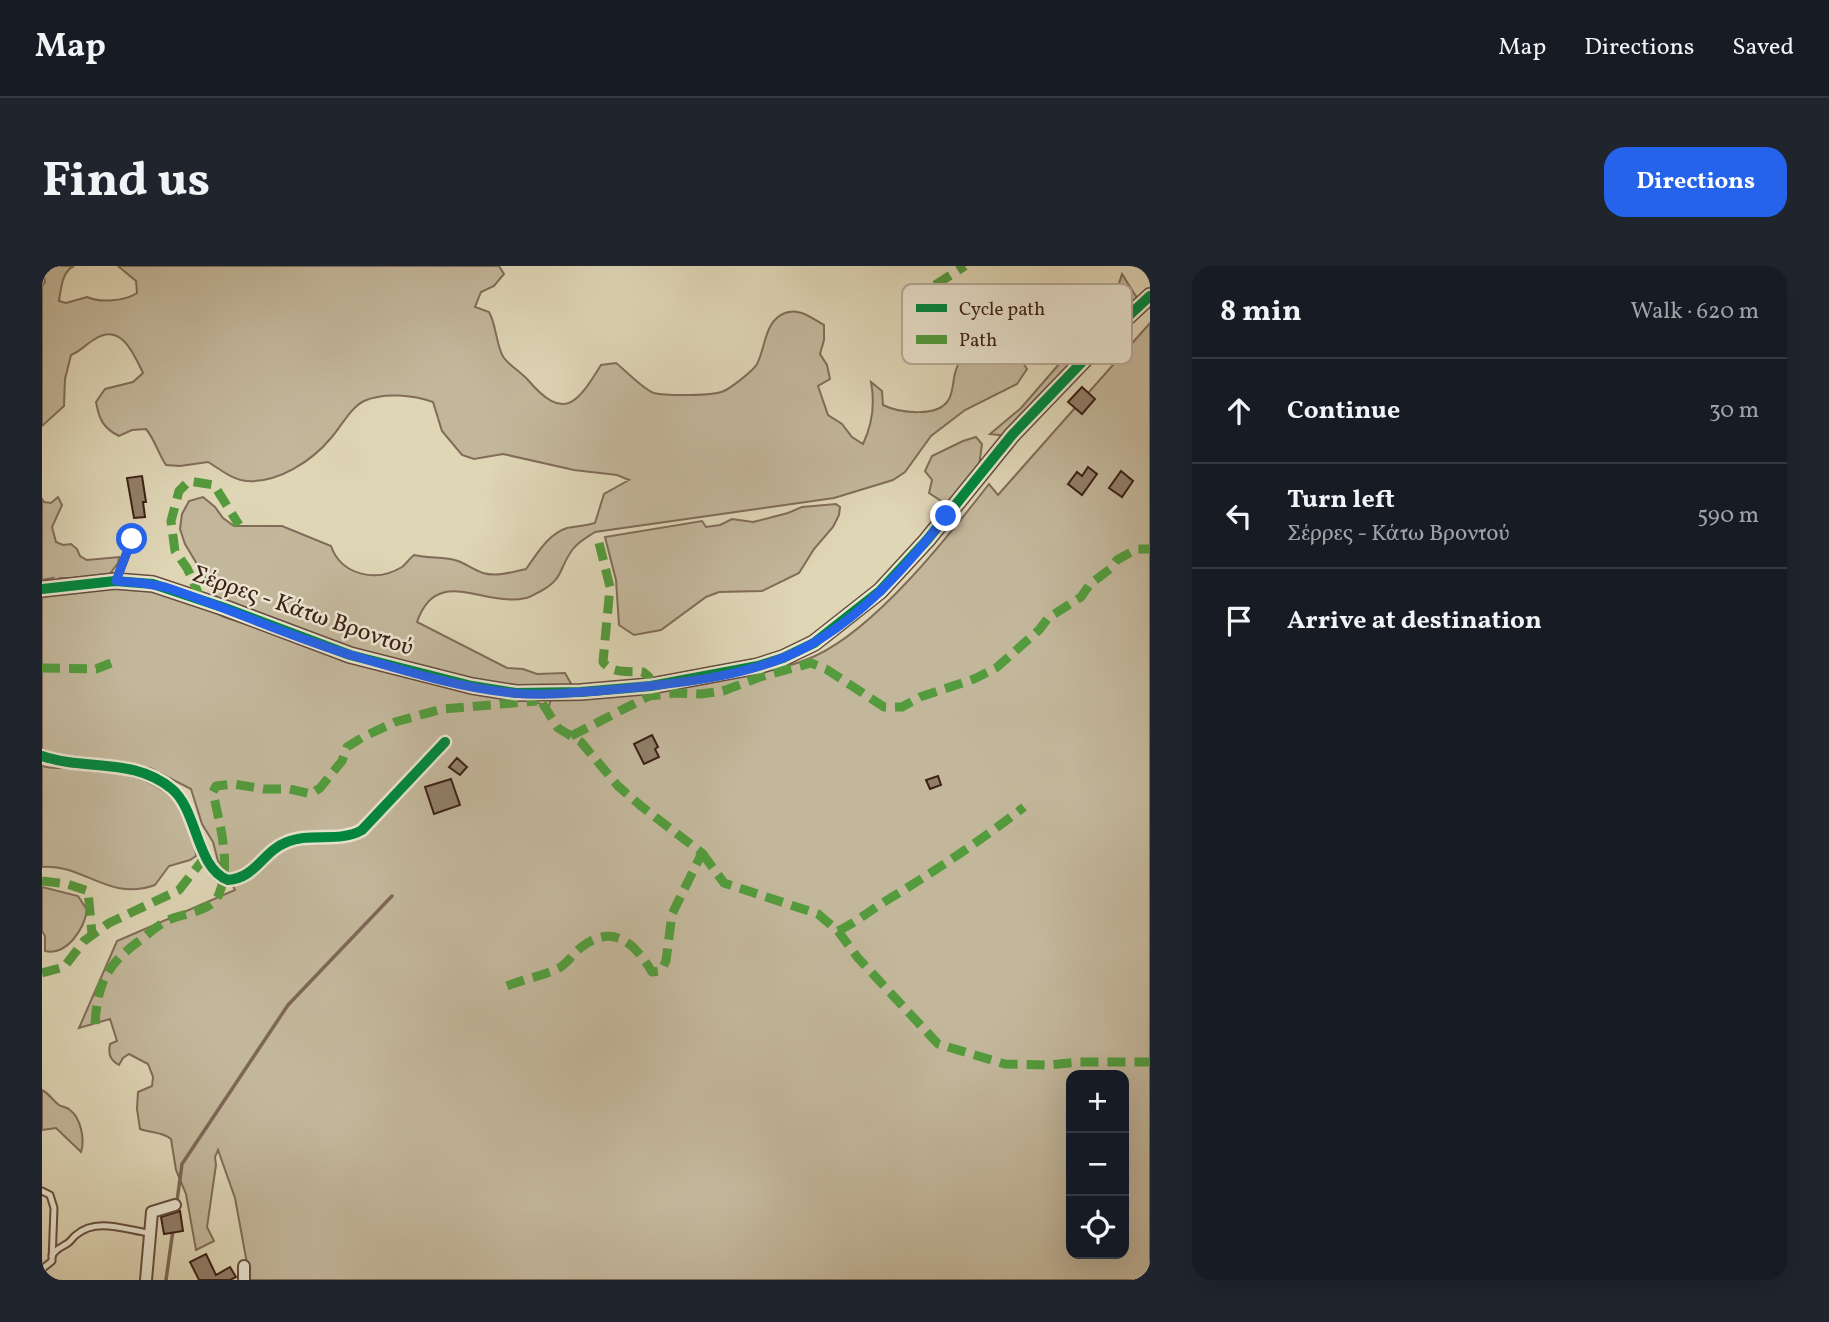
<!DOCTYPE html>
<html lang="en">
<head>
<meta charset="utf-8">
<style>
	:root { --surface:#171b24; --page:#20242c; --text:#f1f3f6; --muted:#9ea1a6; --line:#363941; --accent:#2563eb }
	body { margin:0; font-family:Vollkorn,serif; background:var(--page); color:var(--text) }
	.controls { position:absolute; right:21px; bottom:21px; display:grid; overflow:hidden; border-radius:14px; box-shadow:0 7px 28px #0002 }
	.controls button { width:63px; height:63px; display:grid; place-items:center; padding:0; border:0; border-bottom:2px solid var(--line); background:var(--surface); color:var(--text); font:35px sans-serif }
	.stop { position:absolute; width:21px; height:21px; margin:-16px; border:5px solid #2563eb; border-radius:50%; background:#fff }
	.stop.end { background:#2563eb; border-color:#fff; box-shadow:0 2px 7px #0008 }
	.list { margin:0; padding:0; list-style:none }
	h2 { display:flex; justify-content:space-between; align-items:center; height:91px; margin:0; padding:0 28px; font-size:30px }
	h2 small { font-size:23px; font-weight:400; color:var(--muted) }
	.list li { display:grid; grid-template-columns:46px 1fr auto; gap:21px; align-items:center; box-sizing:border-box; height:105px; padding:0 28px; border-top:2px solid var(--line) }
	.list b { display:block; font-size:26px; white-space:nowrap }
	.list p { margin:0; font-size:23px; white-space:nowrap; color:var(--muted) }
	.list em { font-size:23px; font-style:normal; color:var(--muted) }
	.icon { flex:none; width:38px; height:38px; fill:none; stroke:currentColor; stroke-width:2; stroke-linecap:round; stroke-linejoin:round }
	.map { position:relative; flex:none; width:1108px; height:1014px; overflow:hidden; border-radius:21px }
	header { display:flex; align-items:center; gap:42px; box-sizing:border-box; height:98px; padding:0 35px; background:var(--surface); border-bottom:2px solid var(--line) }
	header strong { font-size:33px }
	nav { display:flex; gap:38px; margin-inline-start:auto; font-size:24px }
	.intro { display:flex; align-items:center; justify-content:space-between; box-sizing:border-box; height:168px; padding:0 42px }
	h1 { margin:0; font-size:49px }
	.button { padding:18px 32px; border-radius:21px; background:var(--accent); color:#fff; font-size:24px; font-weight:700 }
	main { display:flex; gap:42px; padding:0 42px }
	aside { flex:1; background:var(--surface); border-radius:21px; box-shadow:0 7px 28px #0002 }
	.map>svg:first-child { display:block }
	.green { fill:#c3b79b; stroke:#806c58; stroke-width:2; fill-rule:evenodd }
	.lines { fill:none; stroke-linecap:round; stroke-linejoin:round }
	.stream { stroke:#7d6856; stroke-width:3.5 }
	.building { fill:#917f69; stroke:#3d2116; stroke-width:2 }
	.service-casing { stroke:#664e3e; stroke-width:9 }
	.minor-casing { stroke:#664e3e; stroke-width:14 }
	.tertiary-casing { stroke:#664e3e; stroke-width:18 }
	.service { stroke:#eae4d0; stroke-width:5 }
	.minor { stroke:#eae4d0; stroke-width:10 }
	.tertiary { stroke:#eae4d0; stroke-width:14 }
	.quiet { stroke:#539b3d; stroke-width:9; stroke-dasharray:18 9; stroke-linecap:butt }
	.cycleway-casing { stroke:#eae4d0; stroke-width:15 }
	.cycleway { stroke:#00873e; stroke-width:10 }
	.route { stroke:#2563eb; stroke-width:9 }
	.labels { text-anchor:middle; stroke-width:5; stroke-linejoin:round; paint-order:stroke }
	.street-label { font-size:24px; fill:#3d2116; stroke:#eae4d0 }
	.key { fill:#eae4d0; stroke:#b6aa98; stroke-width:2 }
	.key-label { font-size:19px; fill:#3d2116 }
</style>
</head>
<body>
<header>
<strong>Map</strong>
<nav><a>Map</a><a>Directions</a><a>Saved</a></nav>
</header>
<div class="intro"><h1>Find us</h1><a class="button">Directions</a></div>
<main>
<div class="map">
<svg width="1108" height="1014" viewBox="0 0 1108 1014">
	<rect width="100%" height="100%" fill="#dfd6b6"/>
	<filter id="stains"><feTurbulence type="fractalNoise" baseFrequency=".00286" numOctaves="4"/><feColorMatrix values="0 0 0 0 .2 0 0 0 0 .09 0 0 0 0 .02 0 0 0 .5 -.17"/></filter>
	<radialGradient id="worn" r=".72"><stop offset=".6" stop-color="#630" stop-opacity="0"/><stop offset="1" stop-color="#630" stop-opacity=".3"/></radialGradient>
	<!-- green -->
	<g class="green">
		<path d="M0 0H32C20 5 19 23 17 35L24 37 45 31C58 37 83 35 95 27L94 15 76 0H457L462 8 452 20 439 26 433 41 447 46C455 60 454 81 462 92 468 100 479 106 486 114 522 156 535 138 559 99L574 97C583 104 602 124 612 127 624 130 672 130 682 125 690 121 711 105 715 98 724 81 722 55 743 47 757 41 771 53 782 59V74L778 88 785 99 788 113 776 120 786 149 800 158 810 171 821 178C830 159 833 137 829 116L840 125 841 139C857 147 897 152 907 133 911 126 911 115 913 107 918 91 925 76 935 63L948 59 969 79 985 103 975 118 923 144 889 170 863 206 851 214 792 232 553 266C545 271 536 276 531 283 517 301 522 313 499 325 494 327 489 331 484 332 442 342 395 298 375 356L465 402 481 403 495 408 523 407 531 421 462 420 315 385 176 333 143 278 138 263 140 248 147 235 161 231 173 241 181 252 192 260H240L289 280C299 309 334 317 360 301 364 298 368 292 372 289 387 293 402 290 416 295 424 298 432 304 441 307 454 311 471 306 484 303 495 288 506 268 525 262 534 260 543 260 553 257L562 228 587 214 575 209 532 204 461 188 432 193 420 189 400 165 391 136C372 129 341 126 322 135 308 142 299 161 289 172 270 195 236 217 205 215 190 214 178 203 166 196L138 200 124 199C116 187 113 174 104 163L90 164 77 170C61 162 57 153 54 136L63 123 91 116 101 107C92 88 79 56 53 73 44 78 39 85 29 89L23 113 22 140 0 160V20L3 16Z"/>
		<polygon points="1080,8 1097,35 965,170 948,168 979,142 1071,36"/>
		<path d="M1108 57V1014H208L193 932 176 884 173 891 174 899 165 961 172 975 154 984 144 928 134 904 129 873C121 866 109 867 98 863L95 843 96 826 110 820 111 811 106 798 87 788 81 792 77 799C68 794 66 788 68 778L75 775 68 753 37 762 75 675 193 624 184 605 176 595 171 576 160 558 149 523 108 502 0 490V328L11 312 0 314V233L2 236 9 237 16 231 20 239 10 261 14 276 21 279 29 278 35 283 38 290 45 294 77 291 76 297 64 313 17 312 53 321 65 320 107 324 156 338 182 351 219 363 507 440 509 432C572 426 634 422 695 411 721 406 749 401 773 390 834 362 905 272 947 218L956 229ZM1029 809H1082V988H1029Z"/>
		<polygon points="934,171 940,178 937,200 911,234 904,238 887,227 890,214 883,205 890,190 921,175"/>
		<polygon points="794,238 798,241 797,249 791,261 772,283 757,307 720,325 677,326 664,331 619,364 592,369 577,359 574,314 563,271 660,255 664,261 678,259 690,253 711,256 746,247 760,241"/>
		<path d="M0 500C12 504 25 501 38 501 95 505 153 523 154 590L148 594 127 600 113 619C66 636 41 597 0 601Z"/>
		<path d="M0 621 36 630 45 644C42 663 25 690 3 685V670L0 665Z"/>
		<path d="M0 824C8 828 10 834 17 839 20 841 25 841 28 844 39 852 43 874 39 886L14 862 0 864Z"/>
	</g>
	<g class="lines">
		<!-- stream -->
		<g class="stream">
			<polyline points="133,950 140,898 246,739 350,630"/>
			<polyline points="124,1014 131,964"/>
		</g>
	</g>
	<!-- building -->
	<g class="building">
		<polygon points="1040,121 1053,133 1040,148 1026,136"/>
		<polygon points="1046,201 1055,208 1040,229 1026,218 1035,206 1040,210"/>
		<polygon points="1079,205 1091,215 1080,231 1067,222"/>
		<polygon points="100,210 104,236 101,236 103,251 92,252 85,212"/>
		<polygon points="610,469 616,481 613,483 617,491 602,498 592,478"/>
		<polygon points="415,492 425,501 418,509 407,501"/>
		<polygon points="896,510 899,519 888,523 884,514"/>
		<polygon points="409,513 418,539 392,548 383,521"/>
		<polygon points="138,945 141,965 122,968 119,951"/>
		<polygon points="164,988 174,1009 188,1001 194,1011 188,1014 157,1014 148,996"/>
	</g>
	<g class="lines">
		<defs>
			<g id="service">
				<polyline points="75,312 90,273"/>
				<polyline points="0,925 8,929 12,942 10,995 0,1003"/>
				<path d="M10 990C14 982 19 982 26 977 29 975 31 971 34 969 54 951 84 964 107 967"/>
			</g>
			<g id="minor">
				<path d="M0 490C44 505 92 491 130 523 156 545 154 602 186 614 214 612 221 585 245 576 268 566 298 577 320 564L403 476"/>
				<polyline points="202,1000 202,1014"/>
				<polyline points="104,1014 110,946 133,939"/>
			</g>
			<polyline id="tertiary" points="0,323 73,315 111,318 183,342 308,389 430,420 474,427 539,426 609,420 716,400 741,392 772,377 838,325 885,274 970,169 1065,70 1108,30"/>
		</defs>
		<!-- service casing -->
		<use href="#service" class="service-casing"/>
		<!-- minor casing -->
		<use href="#minor" class="minor-casing"/>
		<!-- tertiary casing -->
		<use href="#tertiary" class="tertiary-casing"/>
		<!-- service -->
		<use href="#service" class="service"/>
		<!-- minor -->
		<use href="#minor" class="minor"/>
		<!-- tertiary -->
		<use href="#tertiary" class="tertiary"/>
		<!-- quiet -->
		<g class="quiet">
			<polyline points="893,19 923,0"/>
			<path d="M557 277 568 321 561 396C570 408 587 405 601 406L607 411 609 420"/>
			<polyline points="159,333 145,302 133,285 129,255 137,225 147,215 172,219 197,259"/>
			<polyline points="0,402 54,403 69,397"/>
			<polyline points="529,470 607,430 635,427 658,428 681,425 718,411 769,397 784,403 842,441 860,441 878,431 932,413 954,402 997,364 1006,352 1039,331 1048,318 1068,303 1075,294 1095,283 1108,283"/>
			<polyline points="660,587 682,617 776,648 796,665 816,692 896,778 963,798 1006,799 1038,796 1108,796"/>
			<polyline points="0,615 25,618 46,625 50,668"/>
			<path d="M796 665C813 657 826 646 842 636 890 607 937 576 982 541"/>
			<polyline points="0,707 22,701 42,675 67,657 137,624 164,590"/>
			<path d="M465 720C482 713 501 710 517 702 526 697 532 686 541 680 573 657 594 679 610 706L619 705 624 695 630 648 660 587 599 540 576 520 539 476 516 462 499 435 497 427"/>
			<path d="M53 758C56 715 65 698 100 673 108 666 117 659 126 654 142 647 170 646 177 628 190 597 177 557 171 526L174 520 191 518 222 523H247L269 528 278 522 300 495 305 481 321 471 353 456 400 443 495 435"/>
		</g>
		<defs>
			<g id="cycleway">
				<polyline points="0,323 73,315 111,318 183,342 308,389 430,420 474,427 539,426 609,420 716,400 741,392 772,377 838,325 885,274 970,169 1065,70 1108,30"/>
				<path d="M0 490C44 505 92 491 130 523 156 545 154 602 186 614 214 612 221 585 245 576 268 566 298 577 320 564L403 476"/>
			</g>
		</defs>
		<!-- cycleway casing -->
		<use href="#cycleway" class="cycleway-casing"/>
		<!-- cycleway -->
		<use href="#cycleway" class="cycleway"/>
	</g>
	<g class="lines">
		<!-- route -->
		<path class="route" d="M90 273 74 315 100 317 123 321C187 342 248 371 312 390 363 405 418 422 471 427 499 430 528 427 556 425 623 419 707 413 766 380 822 349 866 299 904 250"/>
	</g>
	<g class="labels">
		<!-- street labels -->
		<g class="street-label">
			<text transform="translate(261 344) rotate(19)" y="8">Σέρρες - Κάτω Βροντού</text>
		</g>
	</g>
	<!-- legend -->
	<rect x="860" y="18" width="230" height="80" rx="10" class="key"/>
	<rect x="874" y="38" width="31" height="8" fill="#00873e"/>
	<rect x="874" y="69" width="31" height="9" fill="#539b3d"/>
	<g class="key-label">
		<text x="917" y="49">Cycle path</text>
		<text x="917" y="80">Path</text>
	</g>
	<rect width="100%" height="100%" filter="url(#stains)"/>
	<rect width="100%" height="100%" fill="url(#worn)"/>
</svg>
<div class="controls">
<button>+</button>
<button>−</button>
<button><svg class="icon" aria-label="locate" viewBox="0 0 24 24"><circle cx="12" cy="12" r="6"/><path d="M12 2v4M12 18v4M2 12h4M18 12h4"/></svg></button>
</div>
<div class="stop" style="left:90px;top:273px"></div>
<div class="stop end" style="left:904px;top:250px"></div>
</div>
<aside>
<h2>8 min<small>Walk · 620 m</small></h2>
<ul class="list">
<li><svg class="icon" aria-label="ahead" viewBox="0 0 24 24"><path d="M12 20V5M6 11l6-6 6 6"/></svg><div><b>Continue</b></div><em>30 m</em></li>
<li><svg class="icon" aria-label="left" viewBox="0 0 24 24"><path d="M17 20v-9H6M10 6l-5 5 5 5"/></svg><div><b>Turn left</b><p>Σέρρες - Κάτω Βροντού</p></div><em>590 m</em></li>
<li><svg class="icon" aria-label="arrive" viewBox="0 0 24 24"><path d="M6 21V4h12l-3 4 3 4H6"/></svg><div><b>Arrive at destination</b></div></li>
</ul>
</aside>
</main>
</body>
</html>
